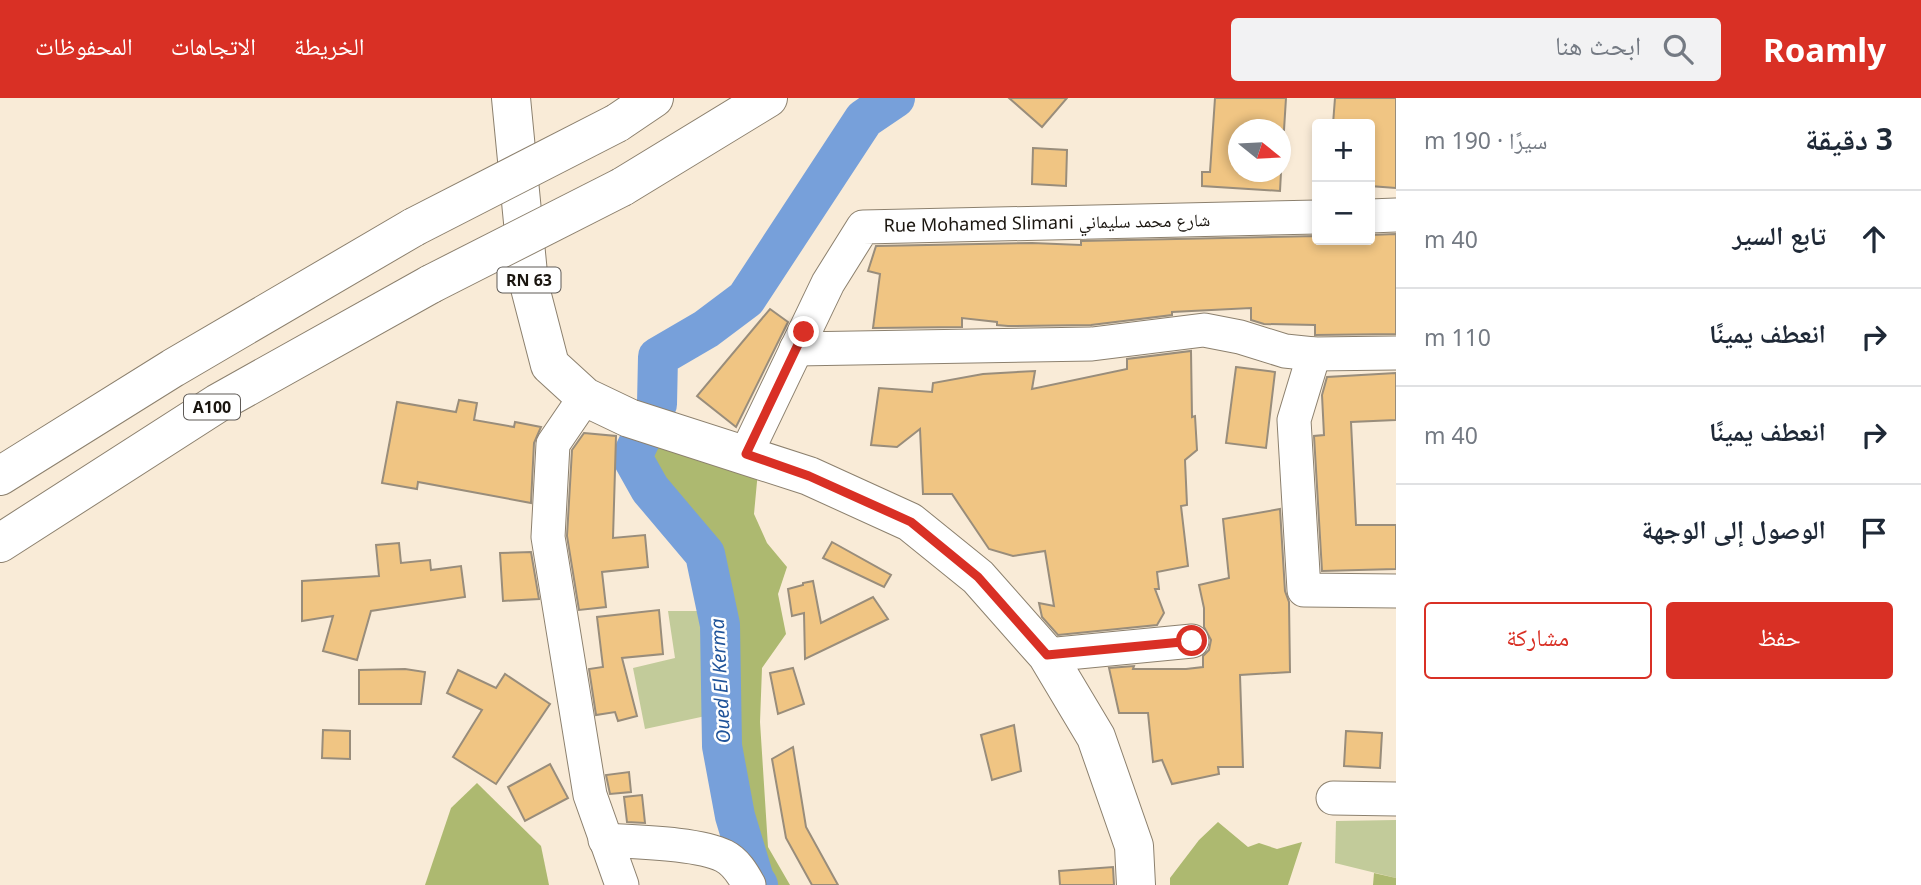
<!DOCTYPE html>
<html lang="ar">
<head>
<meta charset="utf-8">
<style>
	:root { --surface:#fff; --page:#f2f2f3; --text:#1f2937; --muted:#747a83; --line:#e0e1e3; --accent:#d93025 }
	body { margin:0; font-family:"Noto Sans","Noto Naskh Arabic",sans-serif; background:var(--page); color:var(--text); direction:rtl }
	.controls { position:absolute; right:21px; top:21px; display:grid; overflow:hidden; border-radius:7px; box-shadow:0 4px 10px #0003 }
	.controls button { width:63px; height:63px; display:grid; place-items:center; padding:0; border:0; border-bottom:2px solid var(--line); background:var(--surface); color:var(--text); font:35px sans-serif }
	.compass { position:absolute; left:1228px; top:21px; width:63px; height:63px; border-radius:50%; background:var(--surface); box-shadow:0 4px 10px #0003; rotate:108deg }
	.stop { position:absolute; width:21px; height:21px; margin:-16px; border:5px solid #d93025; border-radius:50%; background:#fff }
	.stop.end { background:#d93025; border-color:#fff; box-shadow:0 2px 7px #0008 }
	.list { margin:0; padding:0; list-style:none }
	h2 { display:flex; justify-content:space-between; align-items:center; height:91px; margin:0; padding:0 28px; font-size:30px }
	h2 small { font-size:23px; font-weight:400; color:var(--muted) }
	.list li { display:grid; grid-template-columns:46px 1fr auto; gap:21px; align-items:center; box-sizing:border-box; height:98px; padding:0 28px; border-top:2px solid var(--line) }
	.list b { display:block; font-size:26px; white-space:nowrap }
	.list em { font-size:23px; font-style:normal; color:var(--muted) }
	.actions { display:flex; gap:14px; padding:21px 28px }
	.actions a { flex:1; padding:16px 0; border:2px solid var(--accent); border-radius:7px; text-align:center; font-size:24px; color:var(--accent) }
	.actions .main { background:var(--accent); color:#fff }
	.icon { flex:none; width:38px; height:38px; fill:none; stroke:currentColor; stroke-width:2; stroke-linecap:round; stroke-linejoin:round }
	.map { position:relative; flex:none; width:1396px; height:787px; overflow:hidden; direction:ltr }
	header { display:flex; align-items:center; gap:42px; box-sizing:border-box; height:98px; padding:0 35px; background:var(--accent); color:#fff }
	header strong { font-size:33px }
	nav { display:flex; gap:38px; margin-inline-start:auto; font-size:24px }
	.search { width:490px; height:63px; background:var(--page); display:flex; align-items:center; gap:18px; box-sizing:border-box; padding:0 24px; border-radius:7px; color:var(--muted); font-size:26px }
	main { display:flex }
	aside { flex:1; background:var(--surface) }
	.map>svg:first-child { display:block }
	.green { fill:#c2cb9a }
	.forest { fill:#adb970 }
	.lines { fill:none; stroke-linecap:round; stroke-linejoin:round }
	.river { stroke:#77a0da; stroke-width:40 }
	.building { fill:#f0c583; stroke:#998d7b; stroke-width:2 }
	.minor-casing { stroke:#8c806e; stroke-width:35 }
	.major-casing { stroke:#8c806e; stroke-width:40 }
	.highway-casing { stroke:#8c806e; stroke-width:40 }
	.minor { stroke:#fff; stroke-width:33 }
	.major { stroke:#fff; stroke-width:38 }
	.highway { stroke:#fff; stroke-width:38 }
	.highway-bridge-casing { stroke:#8c806e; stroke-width:40; stroke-linecap:butt }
	.highway-bridge { stroke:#fff; stroke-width:38 }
	.route { stroke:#d93025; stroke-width:9 }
	.labels { text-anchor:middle; stroke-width:5; stroke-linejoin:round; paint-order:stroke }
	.shield { fill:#fff; stroke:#5f5b57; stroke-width:2 }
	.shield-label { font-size:16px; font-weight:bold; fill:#1a150f }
	.street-label { font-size:18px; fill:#1a150f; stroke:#fff }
	.water-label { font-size:19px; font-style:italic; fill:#1f5399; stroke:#fff }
</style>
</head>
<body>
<header>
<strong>Roamly</strong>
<div class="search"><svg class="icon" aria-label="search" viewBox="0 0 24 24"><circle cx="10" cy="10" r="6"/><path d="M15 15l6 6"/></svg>ابحث هنا</div>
<nav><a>الخريطة</a><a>الاتجاهات</a><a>المحفوظات</a></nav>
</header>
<main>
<aside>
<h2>3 دقيقة<small>سيرًا · 190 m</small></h2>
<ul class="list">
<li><svg class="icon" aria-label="ahead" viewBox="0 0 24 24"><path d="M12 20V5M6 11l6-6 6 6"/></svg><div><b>تابع السير</b></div><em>40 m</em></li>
<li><svg class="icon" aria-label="right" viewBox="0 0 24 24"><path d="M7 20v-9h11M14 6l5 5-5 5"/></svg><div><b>انعطف يمينًا</b></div><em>110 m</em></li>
<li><svg class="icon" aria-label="right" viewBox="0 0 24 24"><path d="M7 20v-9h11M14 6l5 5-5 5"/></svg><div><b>انعطف يمينًا</b></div><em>40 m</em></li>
<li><svg class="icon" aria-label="arrive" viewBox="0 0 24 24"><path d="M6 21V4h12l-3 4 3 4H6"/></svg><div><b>الوصول إلى الوجهة</b></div></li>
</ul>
<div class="actions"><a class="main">حفظ</a><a>مشاركة</a></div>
</aside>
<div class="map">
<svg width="1396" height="787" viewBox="0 0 1396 787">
	<rect width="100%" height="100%" fill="#f9ebd7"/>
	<!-- green -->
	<g class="green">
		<polygon points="668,513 707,513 711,536 715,616 645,631 633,570 675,560"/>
		<polygon points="1396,722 1396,780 1335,765 1336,723"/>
	</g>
	<!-- forest -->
	<g class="forest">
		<polygon points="647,343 758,373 754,416 767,445 787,469 778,496 786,536 762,570 760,624 768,749 790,787 758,787 754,781 732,640 728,518 703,429 663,392 645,360"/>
		<polygon points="477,685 541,748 549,787 425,787 451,710"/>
		<polygon points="1218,724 1248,749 1259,745 1277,751 1302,744 1288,787 1170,787 1170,780 1199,742"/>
		<polygon points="1374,775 1396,780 1396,787 1373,787"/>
	</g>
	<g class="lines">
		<!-- river -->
		<polyline class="river" points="758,787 754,781 735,718 722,648 720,527 705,456 650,391 632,359 657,306 658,259 706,231 746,201 864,21 895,0"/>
	</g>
	<!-- building -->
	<g class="building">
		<polygon points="1009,0 1067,0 1042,29"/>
		<polygon points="1215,0 1286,0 1284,32 1238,32 1238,74 1281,74 1280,93 1202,88 1202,74 1210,74"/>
		<polygon points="1335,0 1396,0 1396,90 1370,88 1370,26 1333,26"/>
		<polygon points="1033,50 1067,52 1066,88 1032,86"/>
		<polygon points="1396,136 1396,236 1315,237 1315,227 1264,226 1251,222 1251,210 1172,214 1172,217 1091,227 1008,228 997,227 997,224 962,220 962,229 873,230 880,176 868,173 876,148 1032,145 1081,147 1081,143 1317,138 1317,142 1370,142 1370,137"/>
		<polygon points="770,211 788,224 736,329 697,298"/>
		<polygon points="1191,253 1192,319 1195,318 1197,352 1185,362 1187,407 1181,408 1188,468 1157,474 1159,491 1155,491 1164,515 1157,527 1058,537 1042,519 1039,505 1054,508 1045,453 1013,458 989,451 952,396 923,396 920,331 897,349 871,347 879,290 932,294 933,285 983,276 1035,273 1032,291 1127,271 1127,261"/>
		<polygon points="1236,269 1275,274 1266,350 1226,345"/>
		<polygon points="1396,275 1396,322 1351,324 1356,427 1396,427 1396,471 1322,473 1314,338 1324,337 1322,297 1327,279"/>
		<polygon points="459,302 477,305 474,322 514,329 515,324 541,329 534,345 531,405 418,384 417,391 382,385 397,304 456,314"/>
		<polygon points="584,335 616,338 613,440 645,437 648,469 602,474 606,509 579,512 567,438 572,352"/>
		<polygon points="1280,411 1285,493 1289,504 1290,574 1240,577 1243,669 1218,669 1219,676 1172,686 1162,662 1153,664 1148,615 1119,615 1109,570 1134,568 1133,571 1186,571 1203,569 1203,558 1209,552 1211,542 1204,529 1204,510 1199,487 1229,480 1223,421"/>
		<polygon points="832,444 891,477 884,489 823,460"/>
		<polygon points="399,445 401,465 430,462 431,472 461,468 465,499 371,513 357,562 323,553 333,518 302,523 302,483 379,478 376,447"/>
		<polygon points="531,454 539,501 503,503 500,455"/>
		<polygon points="813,483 821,525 873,499 888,521 805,561 804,515 792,518 788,491 803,487 803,485"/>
		<polygon points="659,512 663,556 622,560 637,618 618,623 615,614 596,617 589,571 603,569 597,519"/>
		<polygon points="793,570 804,606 778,616 770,575"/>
		<polygon points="405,571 425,574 421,606 359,606 359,572"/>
		<polygon points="458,572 496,590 505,576 550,606 496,686 453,659 482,612 447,595"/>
		<polygon points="1014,627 1021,673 992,682 981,637"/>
		<polygon points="323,632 350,633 350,661 322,660"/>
		<polygon points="1346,633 1382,635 1380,670 1344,668"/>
		<polygon points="793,649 806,729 838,787 812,787 786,740 772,661"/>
		<polygon points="550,666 568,700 525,723 508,689"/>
		<polygon points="629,674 631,694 610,696 606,677"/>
		<polygon points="642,697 645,725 627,724 624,699"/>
		<polygon points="1113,769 1114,787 1060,787 1059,773"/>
	</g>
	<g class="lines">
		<defs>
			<g id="minor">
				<polyline points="1370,118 1396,117"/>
				<polyline points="796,251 1092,246 1204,232 1240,239 1285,253 1314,256 1396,255"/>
				<polyline points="1314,256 1294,322 1304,492 1396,493"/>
				<polyline points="585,299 553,346 548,439 590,697 622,787"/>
				<polyline points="746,356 828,185 863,129 1317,119"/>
				<polyline points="1047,557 1192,543"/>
				<polyline points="1333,700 1396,701"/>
				<path d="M605 742C635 744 699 745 724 758 736 764 743 776 749 787"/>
			</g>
			<polyline id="major" points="511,0 529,186 550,267 585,299 629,320 809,378 910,424 978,479 1047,557 1096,639 1134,748 1136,787"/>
			<g id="highway">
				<polyline points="617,25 654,0"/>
				<polyline points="622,89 768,0"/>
				<polyline points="0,378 173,270 414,129"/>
				<polyline points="0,445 218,305 431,186"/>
			</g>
		</defs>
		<!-- minor casing -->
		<use href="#minor" class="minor-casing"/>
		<!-- major casing -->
		<use href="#major" class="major-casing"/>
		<!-- highway casing -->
		<use href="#highway" class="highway-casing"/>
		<!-- minor -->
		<use href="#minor" class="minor"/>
		<!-- major -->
		<use href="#major" class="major"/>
		<!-- highway -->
		<use href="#highway" class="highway"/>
		<defs>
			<g id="highway-bridge">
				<polyline points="414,129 617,25"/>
				<polyline points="431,186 622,89"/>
			</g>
		</defs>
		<!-- highway-bridge casing -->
		<use href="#highway-bridge" class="highway-bridge-casing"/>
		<!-- highway-bridge -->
		<use href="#highway-bridge" class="highway-bridge"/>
	</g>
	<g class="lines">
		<!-- route -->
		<polyline class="route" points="804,234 746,356 809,378 911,424 978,479 1047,557 1192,543"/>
	</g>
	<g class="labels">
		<!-- shield labels -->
		<g class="shield">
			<rect x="497.5" y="169.5" width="63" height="25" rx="5"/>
			<rect x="184" y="296.5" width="56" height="25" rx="5"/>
		</g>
		<g class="shield-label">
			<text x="529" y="188">RN 63</text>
			<text x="212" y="315">A100</text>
		</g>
		<!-- street labels -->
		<g class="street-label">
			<text transform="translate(1047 125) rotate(-1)" y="6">Rue Mohamed Slimani شارع محمد سليماني</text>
		</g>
		<!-- water labels -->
		<g class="water-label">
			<text transform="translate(720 583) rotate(-93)" y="7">Oued El Kerma</text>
		</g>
	</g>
</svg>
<div class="controls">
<button>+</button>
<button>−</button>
</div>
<svg class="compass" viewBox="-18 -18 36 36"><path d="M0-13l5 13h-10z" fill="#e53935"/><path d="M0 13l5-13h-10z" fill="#747a83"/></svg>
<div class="stop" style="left:1192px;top:543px"></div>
<div class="stop end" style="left:804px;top:234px"></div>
</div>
</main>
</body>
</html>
